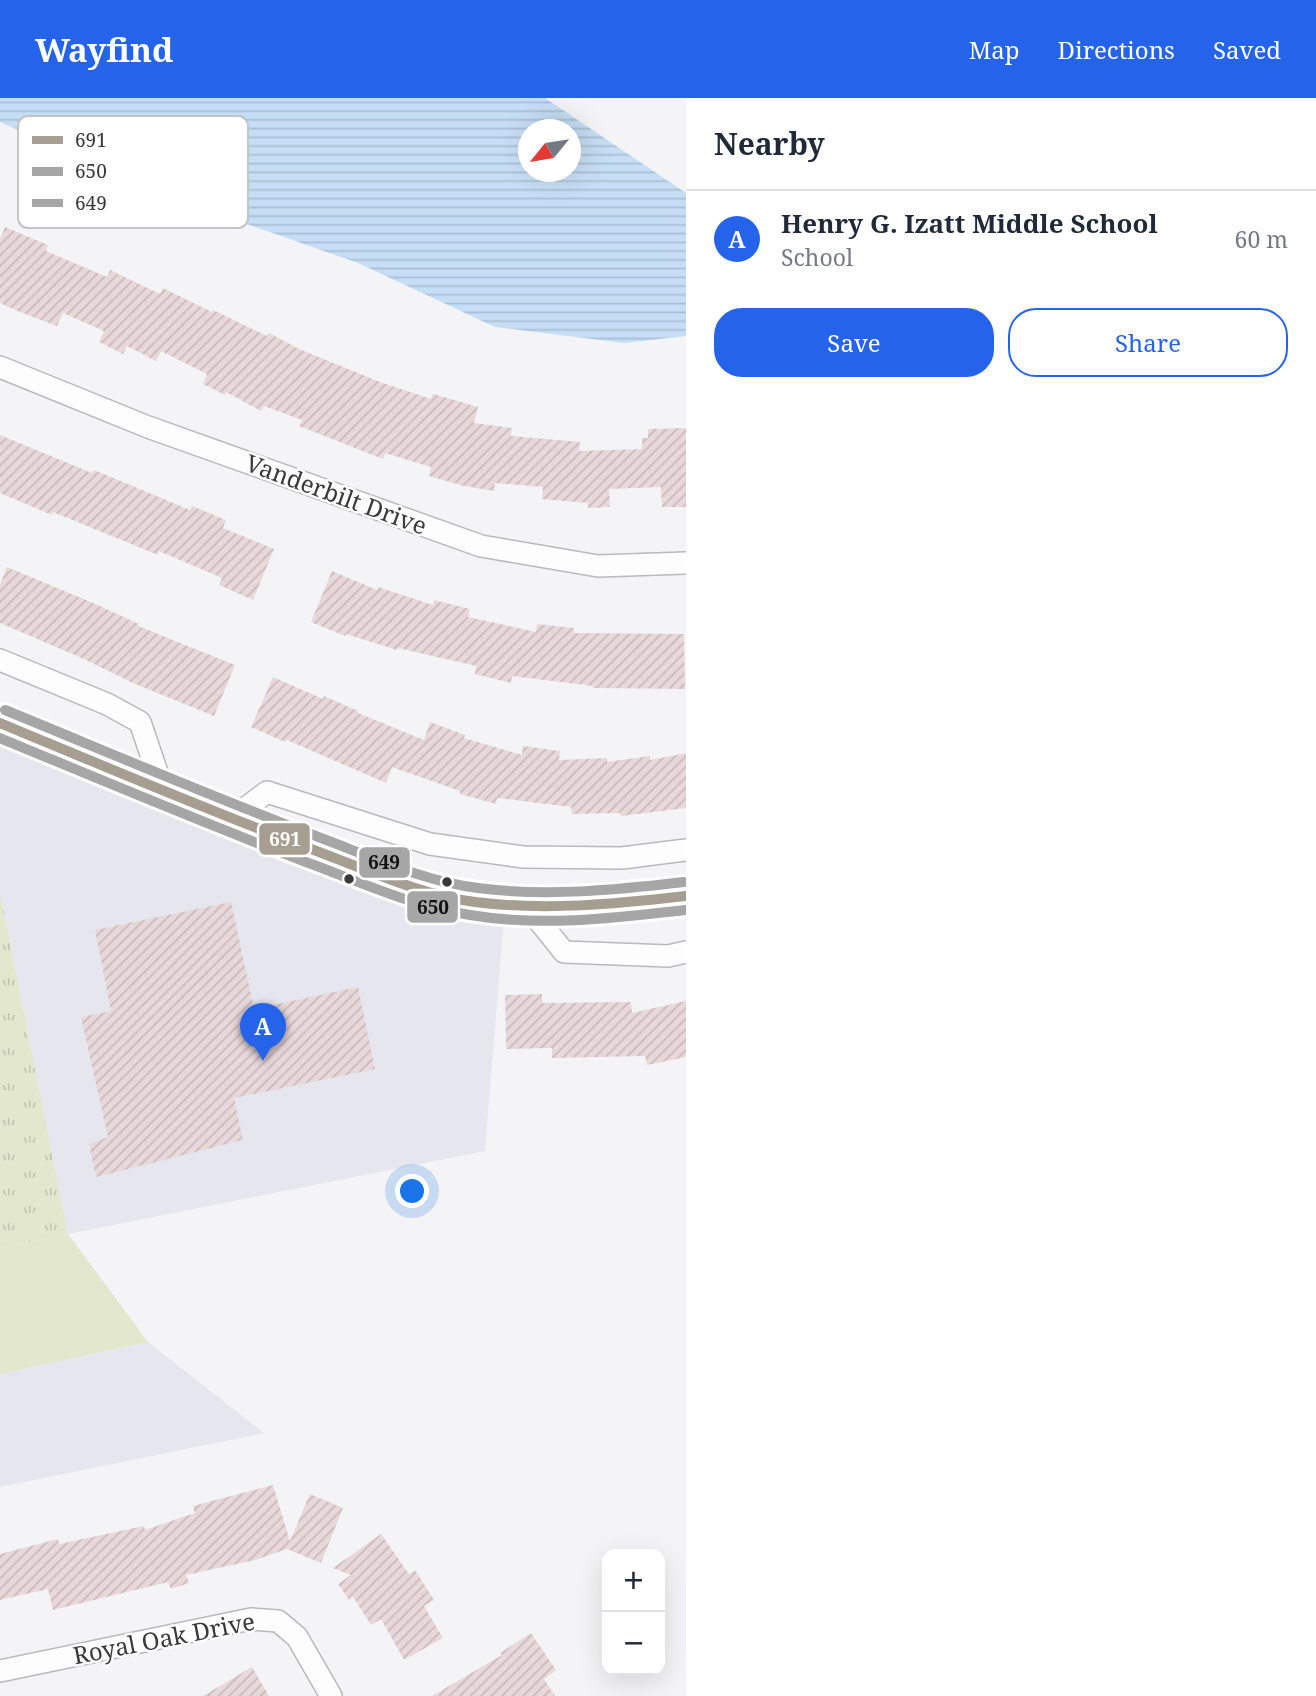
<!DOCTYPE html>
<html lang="en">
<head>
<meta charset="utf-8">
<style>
	:root { --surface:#fff; --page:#f6f6f7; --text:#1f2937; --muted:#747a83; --line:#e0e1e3; --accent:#2563eb }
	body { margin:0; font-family:"Noto Serif",serif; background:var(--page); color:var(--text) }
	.controls { position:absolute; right:21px; bottom:21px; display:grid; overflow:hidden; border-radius:14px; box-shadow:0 7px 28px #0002 }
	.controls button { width:63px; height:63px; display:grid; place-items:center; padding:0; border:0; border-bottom:2px solid var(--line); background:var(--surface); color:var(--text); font:35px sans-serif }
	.compass { position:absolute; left:518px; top:21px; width:63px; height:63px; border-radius:50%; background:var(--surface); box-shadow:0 7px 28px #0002; rotate:240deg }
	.you { position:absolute; left:413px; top:1094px; width:24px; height:24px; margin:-18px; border:5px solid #fff; border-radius:50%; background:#1a73e8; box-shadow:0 0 0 10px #1a73e833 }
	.badge { display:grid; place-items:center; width:46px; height:46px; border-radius:50%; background:var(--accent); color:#fff; font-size:23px; font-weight:700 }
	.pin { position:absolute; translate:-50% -58px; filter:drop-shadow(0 2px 4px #0008) }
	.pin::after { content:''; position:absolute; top:37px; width:24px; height:21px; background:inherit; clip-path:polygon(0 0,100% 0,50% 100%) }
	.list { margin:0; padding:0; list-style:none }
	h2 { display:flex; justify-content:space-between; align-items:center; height:91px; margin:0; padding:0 28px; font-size:30px }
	h2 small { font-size:23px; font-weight:400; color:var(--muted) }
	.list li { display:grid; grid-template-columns:46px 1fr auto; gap:21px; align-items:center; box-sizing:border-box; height:98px; padding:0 28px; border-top:2px solid var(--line) }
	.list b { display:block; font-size:26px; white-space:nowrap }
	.list p { margin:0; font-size:23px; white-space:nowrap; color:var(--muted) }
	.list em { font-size:23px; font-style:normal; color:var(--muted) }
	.actions { display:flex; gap:14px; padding:21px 28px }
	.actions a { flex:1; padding:16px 0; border:2px solid var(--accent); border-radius:28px; text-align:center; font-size:24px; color:var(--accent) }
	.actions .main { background:var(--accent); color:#fff }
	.map { position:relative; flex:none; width:686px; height:1598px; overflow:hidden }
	header { display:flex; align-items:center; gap:42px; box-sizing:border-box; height:98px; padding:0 35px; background:var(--accent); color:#fff }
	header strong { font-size:33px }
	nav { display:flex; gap:38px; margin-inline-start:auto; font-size:24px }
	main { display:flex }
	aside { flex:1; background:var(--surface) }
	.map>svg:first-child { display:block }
	.built { fill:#e6e7ee }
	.green { fill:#e2e7ce }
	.park { fill:url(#park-tufts) }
	.water { fill:url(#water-rules); fill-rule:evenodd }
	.building { fill:url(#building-hatch) }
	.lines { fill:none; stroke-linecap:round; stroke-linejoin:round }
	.minor-casing { stroke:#b9b9bb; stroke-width:24 }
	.tertiary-casing { stroke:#b9b9bb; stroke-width:28 }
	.minor { stroke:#fdfdfe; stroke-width:21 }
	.tertiary { stroke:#fdfdfe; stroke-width:24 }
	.bus-1-casing { stroke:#fff; stroke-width:16 }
	.bus-2-casing { stroke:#fff; stroke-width:16 }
	.bus-3-casing { stroke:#fff; stroke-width:16 }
	.bus-1 { stroke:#a69e91; stroke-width:10 }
	.bus-2 { stroke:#a6a6a7; stroke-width:10 }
	.bus-3 { stroke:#a6a6a7; stroke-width:10 }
	.bus-dot { fill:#3a3a3b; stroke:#fff; stroke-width:2.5 }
	.labels { text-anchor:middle; stroke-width:5; stroke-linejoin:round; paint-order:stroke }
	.street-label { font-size:24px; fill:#3a3a3b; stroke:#fff }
	.key { fill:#fff; stroke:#c4c4c4; stroke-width:2 }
	.key-label { font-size:19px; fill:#3a3a3b }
	.line-badge { stroke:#fff; stroke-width:2.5 }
	.badge-label { font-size:19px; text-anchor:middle; font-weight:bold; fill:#fff }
	.pale-badge-label { font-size:19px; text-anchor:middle; font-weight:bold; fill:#111 }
</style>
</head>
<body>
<header>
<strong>Wayfind</strong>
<nav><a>Map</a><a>Directions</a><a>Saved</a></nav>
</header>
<main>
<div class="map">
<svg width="686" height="1598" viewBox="0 0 686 1598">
	<defs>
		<pattern id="park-tufts" width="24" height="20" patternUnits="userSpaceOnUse" patternTransform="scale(1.75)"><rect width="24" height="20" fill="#e2e7ce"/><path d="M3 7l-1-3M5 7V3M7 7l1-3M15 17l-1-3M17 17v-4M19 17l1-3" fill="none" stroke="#c3c7b2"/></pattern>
		<pattern id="water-rules" width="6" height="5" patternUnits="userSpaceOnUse" patternTransform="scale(1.75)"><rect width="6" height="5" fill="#c6def5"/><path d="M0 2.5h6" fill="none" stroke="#abbfd3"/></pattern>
		<pattern id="building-hatch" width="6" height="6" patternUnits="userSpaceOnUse" patternTransform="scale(1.75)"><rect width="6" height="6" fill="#e8d8d9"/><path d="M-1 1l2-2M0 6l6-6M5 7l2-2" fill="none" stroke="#c8babb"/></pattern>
	</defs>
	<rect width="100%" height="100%" fill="#f4f4f6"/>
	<!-- built -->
	<g class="built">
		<polygon points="0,625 249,729 505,807 485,1053 68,1136 0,794"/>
		<polygon points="148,1244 264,1335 0,1389 0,1276"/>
	</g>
	<!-- green -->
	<polygon class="green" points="68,1136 148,1244 0,1276 0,1150"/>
	<!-- park -->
	<polygon class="park" points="0,794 68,1136 0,1150"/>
	<!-- water -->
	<path class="water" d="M0 0H545L686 95V238L624 245 495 229 358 165 170 99 0 24ZM528 32H570V74H528Z"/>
	<!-- building -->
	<g class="building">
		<polygon points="5,129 48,147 46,153 107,179 110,172 160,196 163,190 212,214 213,212 267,238 269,235 299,251 380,284 431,301 433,296 478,309 474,325 512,330 511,338 580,344 579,353 642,351 642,340 648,340 648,331 686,330 686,409 662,409 661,389 609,391 610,409 588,410 588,405 542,401 543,389 495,385 494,393 464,388 429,378 431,369 385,355 383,361 299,328 302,322 264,308 261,313 226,294 225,297 203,286 207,276 161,253 156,263 127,248 123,256 99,244 104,233 63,215 57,228 20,214 0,205 0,141"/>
		<polygon points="0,337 92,375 94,372 190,412 192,408 226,422 223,430 274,451 253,502 219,487 222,480 159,453 158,457 53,414 52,417 0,395"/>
		<polygon points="7,469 93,505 139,526 138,528 235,567 214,618 133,585 84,561 0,525 0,487"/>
		<polygon points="332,473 377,492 378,489 433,507 434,502 470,511 468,519 536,534 537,526 574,530 574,535 684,536 685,591 593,590 593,588 512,578 511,585 475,576 476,568 398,550 397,552 346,536 345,538 311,524"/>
		<polygon points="273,579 323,601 324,598 358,613 358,615 424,642 430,624 465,637 464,640 522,657 523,648 560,653 559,662 607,660 607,664 650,658 650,662 686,655 686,710 621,718 620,715 572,716 571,709 497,700 496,706 460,696 460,693 392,669 386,685 287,642 285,644 251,629"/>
		<polygon points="231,804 254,911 358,889 375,971 234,1000 243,1042 96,1079 89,1046 108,1039 81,919 111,913 95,832"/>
		<polygon points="542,896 542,905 631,904 632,915 686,903 686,959 647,967 645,958 552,960 552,950 506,951 505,897"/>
		<polygon points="273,1387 290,1443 310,1396 343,1410 321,1465 287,1451 255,1462 186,1477 189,1485 171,1491 168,1484 53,1512 48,1491 0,1502 0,1456 58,1441 59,1446 144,1428 145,1432 195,1415 193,1408"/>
		<polygon points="381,1436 409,1476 415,1472 434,1502 424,1508 443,1540 404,1562 381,1521 371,1527 353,1499 349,1502 338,1486 351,1477 333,1470"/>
		<polygon points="531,1535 556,1572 544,1581 555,1598 432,1598 502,1557 500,1555"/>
		<polygon points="252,1569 269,1598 203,1598"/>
	</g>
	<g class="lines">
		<defs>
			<g id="minor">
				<polyline points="0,269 148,329 481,448 598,468 686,465"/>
				<polyline points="0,562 107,606 140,624 163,692"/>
				<polyline points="231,721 267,694 430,746 523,759 622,760 686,752"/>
				<polyline points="527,808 564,854 668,858 686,854"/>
				<polyline points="0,1573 251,1521 278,1523 297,1539 331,1598"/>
			</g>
			<path id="tertiary" d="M0 625C108 669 215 716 324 756 373 774 422 797 475 804 545 813 616 806 686 798"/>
		</defs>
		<!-- minor casing -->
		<use href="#minor" class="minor-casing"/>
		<!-- tertiary casing -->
		<use href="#tertiary" class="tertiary-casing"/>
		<!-- minor -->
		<use href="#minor" class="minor"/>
		<!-- tertiary -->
		<use href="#tertiary" class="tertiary"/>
		<defs>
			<path id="bus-1" d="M0 625C106 669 212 714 319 754 370 773 421 797 475 804 545 813 616 806 686 798"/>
			<path id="bus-2" d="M0 640C104 683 208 727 314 767 365 786 415 809 470 817 541 829 615 820 686 812"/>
			<path id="bus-3" d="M5 612C110 655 215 700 321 740 372 759 423 783 478 790 546 799 616 792 684 784"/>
		</defs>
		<!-- bus-1 casing -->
		<use href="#bus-1" class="bus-1-casing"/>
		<!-- bus-2 casing -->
		<use href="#bus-2" class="bus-2-casing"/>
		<!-- bus-3 casing -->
		<use href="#bus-3" class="bus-3-casing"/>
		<!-- bus-1 -->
		<use href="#bus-1" class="bus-1"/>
		<!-- bus-2 -->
		<use href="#bus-2" class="bus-2"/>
		<!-- bus-3 -->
		<use href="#bus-3" class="bus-3"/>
	</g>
	<!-- markers -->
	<g class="bus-dot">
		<circle cx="349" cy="781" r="6"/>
		<circle cx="447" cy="784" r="6"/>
	</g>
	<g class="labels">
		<!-- street labels -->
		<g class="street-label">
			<text transform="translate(336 397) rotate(20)" y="8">Vanderbilt Drive</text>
			<text transform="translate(164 1541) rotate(-11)" y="8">Royal Oak Drive</text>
		</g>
	</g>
	<!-- legend -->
	<rect x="18" y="18" width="230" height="112" rx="10" class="key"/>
	<rect x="32" y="38" width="31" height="8" fill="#a69e91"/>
	<rect x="32" y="69" width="31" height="9" fill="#a6a6a7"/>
	<rect x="32" y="101" width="31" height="8" fill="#a6a6a7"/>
	<g class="key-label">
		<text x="75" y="49">691</text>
		<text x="75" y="80">650</text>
		<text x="75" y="112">649</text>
	</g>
	<g class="line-badge">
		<rect x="258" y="724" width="53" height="34" rx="7" fill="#a69e91"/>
		<rect x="358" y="748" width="53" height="33" rx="7" fill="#a6a6a7"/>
		<rect x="406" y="792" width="53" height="34" rx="7" fill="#a6a6a7"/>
	</g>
	<g class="badge-label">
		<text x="285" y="748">691</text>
	</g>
	<g class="pale-badge-label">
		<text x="384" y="771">649</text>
		<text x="433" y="816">650</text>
	</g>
</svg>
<div class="controls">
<button>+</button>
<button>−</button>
</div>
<svg class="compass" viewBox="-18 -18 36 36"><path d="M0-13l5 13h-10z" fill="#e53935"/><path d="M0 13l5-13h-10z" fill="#747a83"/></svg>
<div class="you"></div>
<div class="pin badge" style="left:263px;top:963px">A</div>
</div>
<aside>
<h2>Nearby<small></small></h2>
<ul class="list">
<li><span class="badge">A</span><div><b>Henry G. Izatt Middle School</b><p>School</p></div><em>60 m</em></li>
</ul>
<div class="actions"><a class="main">Save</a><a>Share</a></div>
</aside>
</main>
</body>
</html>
